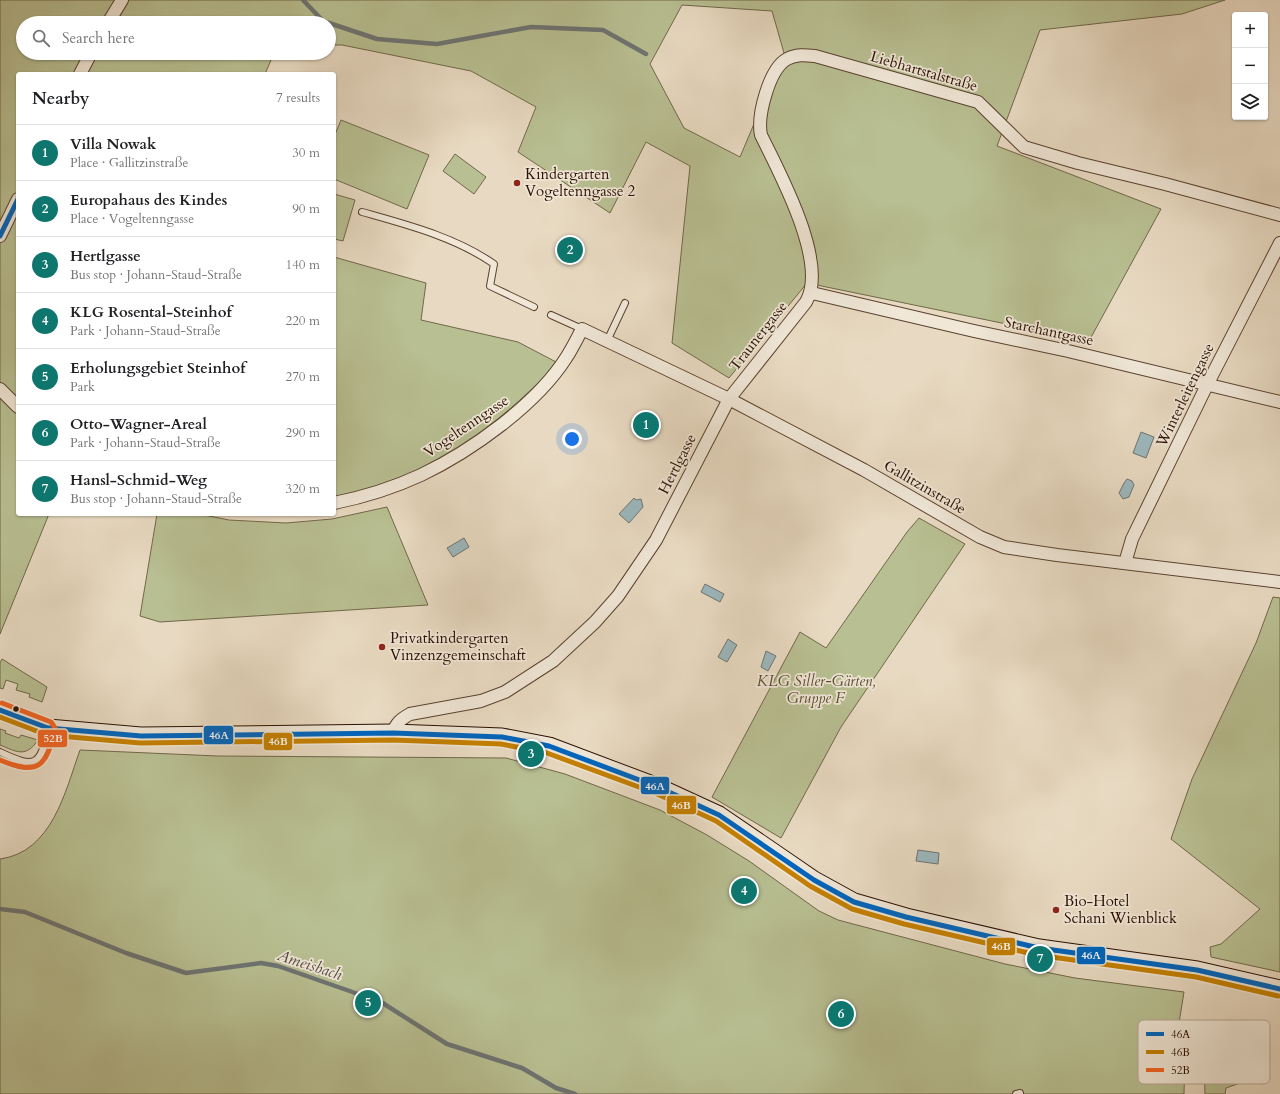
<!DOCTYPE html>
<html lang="en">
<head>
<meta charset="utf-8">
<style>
	:root { --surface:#fff; --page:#f2f2f2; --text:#202124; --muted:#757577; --line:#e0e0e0; --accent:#0f766e }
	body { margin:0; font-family:Cardo,serif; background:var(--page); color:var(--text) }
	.controls { position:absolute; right:12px; top:12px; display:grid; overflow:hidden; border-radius:4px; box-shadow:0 1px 3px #0004 }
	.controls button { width:36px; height:36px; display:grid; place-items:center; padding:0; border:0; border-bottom:1px solid var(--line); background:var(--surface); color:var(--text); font:20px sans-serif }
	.you { position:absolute; left:572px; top:439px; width:14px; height:14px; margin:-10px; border:3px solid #fff; border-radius:50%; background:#1a73e8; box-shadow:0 0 0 6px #1a73e833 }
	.badge { display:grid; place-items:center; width:26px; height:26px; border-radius:50%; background:var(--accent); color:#fff; font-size:13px; font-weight:700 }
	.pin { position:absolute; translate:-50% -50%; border:2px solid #fff; box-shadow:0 1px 4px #0006 }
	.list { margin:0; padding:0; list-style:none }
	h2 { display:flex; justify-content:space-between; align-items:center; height:52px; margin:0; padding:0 16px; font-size:17px }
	h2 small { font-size:13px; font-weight:400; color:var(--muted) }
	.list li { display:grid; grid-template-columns:26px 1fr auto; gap:12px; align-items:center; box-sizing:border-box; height:56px; padding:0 16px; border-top:1px solid var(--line) }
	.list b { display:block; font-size:15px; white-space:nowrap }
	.list p { margin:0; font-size:13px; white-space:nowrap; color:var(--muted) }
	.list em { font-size:13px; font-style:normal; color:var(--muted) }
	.icon { flex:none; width:22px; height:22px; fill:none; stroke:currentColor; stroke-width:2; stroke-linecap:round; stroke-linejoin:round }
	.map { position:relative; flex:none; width:1280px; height:1094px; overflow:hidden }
	.search { position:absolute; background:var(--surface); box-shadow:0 1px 3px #0004; left:16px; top:16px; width:320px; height:44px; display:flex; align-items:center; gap:10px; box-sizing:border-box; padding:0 14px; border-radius:22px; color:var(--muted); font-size:15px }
	.panel { position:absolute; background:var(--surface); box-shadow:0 1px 3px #0004; left:16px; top:72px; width:320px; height:444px; border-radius:4px }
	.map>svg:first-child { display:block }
	.green { fill:#b8bf92; stroke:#716749; fill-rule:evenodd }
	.water { fill:#9cb8be; stroke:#6e7472 }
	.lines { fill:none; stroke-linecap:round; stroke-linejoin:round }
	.stream { stroke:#6e7472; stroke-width:4.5 }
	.lane-casing { stroke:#5a4230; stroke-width:8 }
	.street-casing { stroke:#5a4230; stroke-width:14 }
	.secondary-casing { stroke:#2a0f00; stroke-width:19 }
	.lane { stroke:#f0e7d7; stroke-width:6 }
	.street { stroke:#f0e7d7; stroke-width:12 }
	.secondary { stroke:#f0e7d7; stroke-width:17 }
	.bus-1-casing { stroke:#f0e7d7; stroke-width:8 }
	.bus-2-casing { stroke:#f0e7d7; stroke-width:8 }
	.bus-3-casing { stroke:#f0e7d7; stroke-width:8 }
	.bus-1 { stroke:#0065bd; stroke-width:5 }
	.bus-2 { stroke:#c48000; stroke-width:5 }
	.bus-3 { stroke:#f26522; stroke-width:5 }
	.poi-dot { fill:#8f2418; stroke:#f0e7d7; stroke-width:1.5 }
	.bus-dot { fill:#2a0f00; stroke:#f0e7d7; stroke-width:1.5 }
	.labels { text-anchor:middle; stroke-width:3.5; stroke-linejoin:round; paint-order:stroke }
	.street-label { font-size:15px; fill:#2a0f00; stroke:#f0e7d7 }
	.poi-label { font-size:15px; fill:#2a0f00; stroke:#f0e7d7; text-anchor:start }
	.park-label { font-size:15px; font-style:italic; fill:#5c4d33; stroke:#f0e7d7 }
	.water-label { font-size:16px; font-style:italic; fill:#524a42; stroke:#f0e7d7 }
	.key { fill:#f0e7d7; stroke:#b5a696; stroke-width:1 }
	.key-label { font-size:11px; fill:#2a0f00 }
	.line-badge { stroke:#f0e7d7; stroke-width:1.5 }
	.badge-label { font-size:11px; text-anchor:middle; font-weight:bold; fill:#fff }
</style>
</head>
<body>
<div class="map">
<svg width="1280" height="1094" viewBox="0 0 1280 1094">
	<rect width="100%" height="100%" fill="#e8dac2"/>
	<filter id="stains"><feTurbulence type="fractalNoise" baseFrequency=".005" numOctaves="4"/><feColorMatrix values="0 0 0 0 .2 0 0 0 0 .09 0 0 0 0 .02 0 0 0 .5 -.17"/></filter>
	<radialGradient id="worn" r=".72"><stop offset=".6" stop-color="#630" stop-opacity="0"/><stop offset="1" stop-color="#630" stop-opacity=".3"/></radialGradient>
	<!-- green -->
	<g class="green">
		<path d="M0 0H1225L1182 14 1040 30 997 146 1161 209 1089 341 807 283 729 378 672 343 690 166 646 142 610 213 518 152 536 107 471 71 342 45H329V23H23V53H274L265 74H18V514H49L0 634ZM682 5 772 11 784 53 740 157 684 128 650 64Z"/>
		<polygon points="341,120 429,155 407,209 334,179 334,137"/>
		<polygon points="455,154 486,177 474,194 443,171"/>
		<polygon points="334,194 355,200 343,241 334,239"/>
		<path d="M334 257 426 283 421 320 518 342 558 363C510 413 446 467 378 487 364 492 349 494 334 498Z"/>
		<polygon points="387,507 428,605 160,622 140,616 157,514 199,514 229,520 286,523 332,519"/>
		<polygon points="919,518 965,544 841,727 781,838 712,797 800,632 826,648 907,532"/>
		<polygon points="1273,597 1280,598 1280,972 1211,957 1210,947 1221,944 1260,909 1171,839 1192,779 1256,643"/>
		<polygon points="2,659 47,687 42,702 29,697 30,694 16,690 18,684 6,680 3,689 0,688 0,663"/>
		<path d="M0 729 6 731 5 733 19 738 21 735 38 740C26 758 17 752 0 745Z"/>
		<path d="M80 750 218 756 506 758 565 774 660 810 707 835 749 861 819 911 838 920 1005 964 1075 978 1184 992 1179 1023 1171 1040 1185 1056 1184 1094H0V859C52 852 65 792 80 750Z"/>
		<polygon points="1230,1056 1257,1077 1226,1088 1225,1094 1205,1094 1204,1064"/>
	</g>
	<!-- water -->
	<g class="water">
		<polygon points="1141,432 1154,437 1146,458 1133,453"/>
		<polygon points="1127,479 1132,481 1134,485 1129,497 1123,499 1119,493 1124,483"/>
		<polygon points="634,498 636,500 641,499 643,507 629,523 619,514"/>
		<polygon points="464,538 469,547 453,557 447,548"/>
		<polygon points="705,584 724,594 720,602 701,592"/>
		<polygon points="728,639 737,645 727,662 718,657"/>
		<polygon points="766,651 776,656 768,671 761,667"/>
		<polygon points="918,850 939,853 938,864 916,861"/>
	</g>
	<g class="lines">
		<!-- stream -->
		<g class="stream">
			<polyline points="303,0 323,21 377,39 437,44 531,27 603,30 646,54"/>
			<polyline points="0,909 25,912 126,953 186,973 261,963 278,966 381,1002 447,1044 522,1068 556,1088 575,1094"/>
		</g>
		<defs>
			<g id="lane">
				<path d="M362 212C408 225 455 237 494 264L490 286 534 307"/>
				<polyline points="551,315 582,329"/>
				<polyline points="607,341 625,303"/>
				<path d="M0 752C36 769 40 766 48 729"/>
				<polyline points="1016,1094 1020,1093"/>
			</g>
			<g id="street">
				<polyline points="108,23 122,0"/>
				<polyline points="80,74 91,53"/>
				<polyline points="0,236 18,199"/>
				<polyline points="812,293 974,331 1068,351 1280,402"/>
				<polyline points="0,389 18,407"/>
				<path d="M334 503C364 497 393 488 421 475 471 451 536 405 566 358 572 349 577 339 582 329L729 399 864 470 980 537 1004 547 1057 555 1280 582"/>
				<polyline points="1125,563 1132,539 1207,385 1280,243"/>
				<path d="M393 733C396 723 401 719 410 714L481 701 505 692 553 661 595 622 618 596 656 540 729 399 806 302C829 263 779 172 761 135 757 116 769 69 787 59 796 54 805 55 815 56L978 102 1024 147 1078 163 1165 184 1280 215"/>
			</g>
			<polyline id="secondary" points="0,710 48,728 141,736 393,733 502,737 549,746 658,787 719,815 814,880 854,902 906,917 1039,948 1197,970 1280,989"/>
		</defs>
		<!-- lane casing -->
		<use href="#lane" class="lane-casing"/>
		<!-- street casing -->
		<use href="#street" class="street-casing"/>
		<!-- secondary casing -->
		<use href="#secondary" class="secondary-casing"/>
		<!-- lane -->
		<use href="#lane" class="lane"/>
		<!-- street -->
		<use href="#street" class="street"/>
		<!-- secondary -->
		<use href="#secondary" class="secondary"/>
		<defs>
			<g id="bus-1">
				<polyline points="0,236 18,199"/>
				<polyline points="0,710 48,728 141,736 393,733 502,737 549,746 658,787 719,815 814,880 854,902 906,917 1039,948 1197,970 1280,989"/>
			</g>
			<polyline id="bus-2" points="0,717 47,735 140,743 393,740 501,744 547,753 655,793 716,821 810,886 852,909 904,924 1037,955 1196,977 1278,996"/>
			<path id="bus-3" d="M0 760C38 776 47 767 55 728L51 722 2 703"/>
		</defs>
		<!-- bus-1 casing -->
		<use href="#bus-1" class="bus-1-casing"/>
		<!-- bus-2 casing -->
		<use href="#bus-2" class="bus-2-casing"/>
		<!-- bus-3 casing -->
		<use href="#bus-3" class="bus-3-casing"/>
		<!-- bus-1 -->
		<use href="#bus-1" class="bus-1"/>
		<!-- bus-2 -->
		<use href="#bus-2" class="bus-2"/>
		<!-- bus-3 -->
		<use href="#bus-3" class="bus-3"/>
	</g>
	<!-- markers -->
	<g class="poi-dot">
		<circle cx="517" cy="183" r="4"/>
		<circle cx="382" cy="647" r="4"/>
		<circle cx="1056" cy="910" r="4"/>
	</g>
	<circle class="bus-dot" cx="16" cy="709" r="3.5"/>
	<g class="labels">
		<!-- street labels -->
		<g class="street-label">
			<text transform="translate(924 71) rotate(16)" y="5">Liebhartstalstraße</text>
			<text transform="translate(1049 331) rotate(12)" y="5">Starchantgasse</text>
			<text transform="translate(758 336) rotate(-52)" y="5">Traunergasse</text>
			<text transform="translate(1185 395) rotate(-64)" y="5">Winterleitengasse</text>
			<text transform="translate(466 426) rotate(-34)" y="5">Vogeltenngasse</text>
			<text transform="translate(677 464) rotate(-63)" y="5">Hertlgasse</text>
			<text transform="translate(925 487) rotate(30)" y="5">Gallitzinstraße</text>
		</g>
		<!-- poi labels -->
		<g class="poi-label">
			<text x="525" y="179">Kindergarten<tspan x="525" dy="17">Vogeltenngasse 2</tspan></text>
			<text x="390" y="643">Privatkindergarten<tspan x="390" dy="17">Vinzenzgemeinschaft</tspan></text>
			<text x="1064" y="906">Bio-Hotel<tspan x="1064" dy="17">Schani Wienblick</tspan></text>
		</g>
		<!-- park labels -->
		<g class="park-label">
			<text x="816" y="686">KLG Siller-Gärten,<tspan x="816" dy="17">Gruppe F</tspan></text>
		</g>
		<!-- water labels -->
		<g class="water-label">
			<text transform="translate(310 964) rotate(18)" y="6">Ameisbach</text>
		</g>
	</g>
	<!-- legend -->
	<rect x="1138" y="1020" width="132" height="64" rx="6" class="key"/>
	<rect x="1146" y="1032" width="18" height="4" fill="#0065bd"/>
	<rect x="1146" y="1050" width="18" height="4" fill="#c48000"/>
	<rect x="1146" y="1068" width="18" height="4" fill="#f26522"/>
	<g class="key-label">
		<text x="1171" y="1038">46A</text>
		<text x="1171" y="1056">46B</text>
		<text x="1171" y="1074">52B</text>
	</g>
	<g class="line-badge">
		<rect x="203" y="725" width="31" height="20" rx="4" fill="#0065bd"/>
		<rect x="37" y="729" width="31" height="19" rx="4" fill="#f26522"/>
		<rect x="263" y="732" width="30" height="19" rx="4" fill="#c48000"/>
		<rect x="640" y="776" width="30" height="19" rx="4" fill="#0065bd"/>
		<rect x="666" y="795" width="31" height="20" rx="4" fill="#c48000"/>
		<rect x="986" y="937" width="30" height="19" rx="4" fill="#c48000"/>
		<rect x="1076" y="946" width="30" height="19" rx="4" fill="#0065bd"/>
	</g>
	<g class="badge-label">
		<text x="219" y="739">46A</text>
		<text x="53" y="742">52B</text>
		<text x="278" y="745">46B</text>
		<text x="655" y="790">46A</text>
		<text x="681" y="809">46B</text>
		<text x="1001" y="950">46B</text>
		<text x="1091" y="959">46A</text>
	</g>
	<rect width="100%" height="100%" filter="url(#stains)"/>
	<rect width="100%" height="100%" fill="url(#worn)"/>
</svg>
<div class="controls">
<button>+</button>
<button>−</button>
<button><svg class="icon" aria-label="layers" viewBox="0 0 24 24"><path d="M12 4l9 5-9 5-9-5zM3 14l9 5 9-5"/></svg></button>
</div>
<div class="you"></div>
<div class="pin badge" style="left:646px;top:425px">1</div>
<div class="pin badge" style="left:570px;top:250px">2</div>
<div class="pin badge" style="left:531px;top:754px">3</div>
<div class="pin badge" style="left:744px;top:891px">4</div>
<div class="pin badge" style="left:368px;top:1003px">5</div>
<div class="pin badge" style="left:841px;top:1014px">6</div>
<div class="pin badge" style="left:1040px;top:959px">7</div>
<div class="search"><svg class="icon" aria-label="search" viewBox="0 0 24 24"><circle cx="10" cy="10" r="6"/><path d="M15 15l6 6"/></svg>Search here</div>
<section class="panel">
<h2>Nearby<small>7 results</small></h2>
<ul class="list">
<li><span class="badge">1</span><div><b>Villa Nowak</b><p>Place · Gallitzinstraße</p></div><em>30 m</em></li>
<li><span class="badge">2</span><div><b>Europahaus des Kindes</b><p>Place · Vogeltenngasse</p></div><em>90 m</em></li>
<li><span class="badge">3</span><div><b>Hertlgasse</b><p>Bus stop · Johann-Staud-Straße</p></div><em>140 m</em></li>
<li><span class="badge">4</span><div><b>KLG Rosental-Steinhof</b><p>Park · Johann-Staud-Straße</p></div><em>220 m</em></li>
<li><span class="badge">5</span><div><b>Erholungsgebiet Steinhof</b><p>Park</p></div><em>270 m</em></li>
<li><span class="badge">6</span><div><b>Otto-Wagner-Areal</b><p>Park · Johann-Staud-Straße</p></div><em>290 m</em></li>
<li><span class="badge">7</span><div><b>Hansl-Schmid-Weg</b><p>Bus stop · Johann-Staud-Straße</p></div><em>320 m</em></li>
</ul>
</section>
</div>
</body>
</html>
